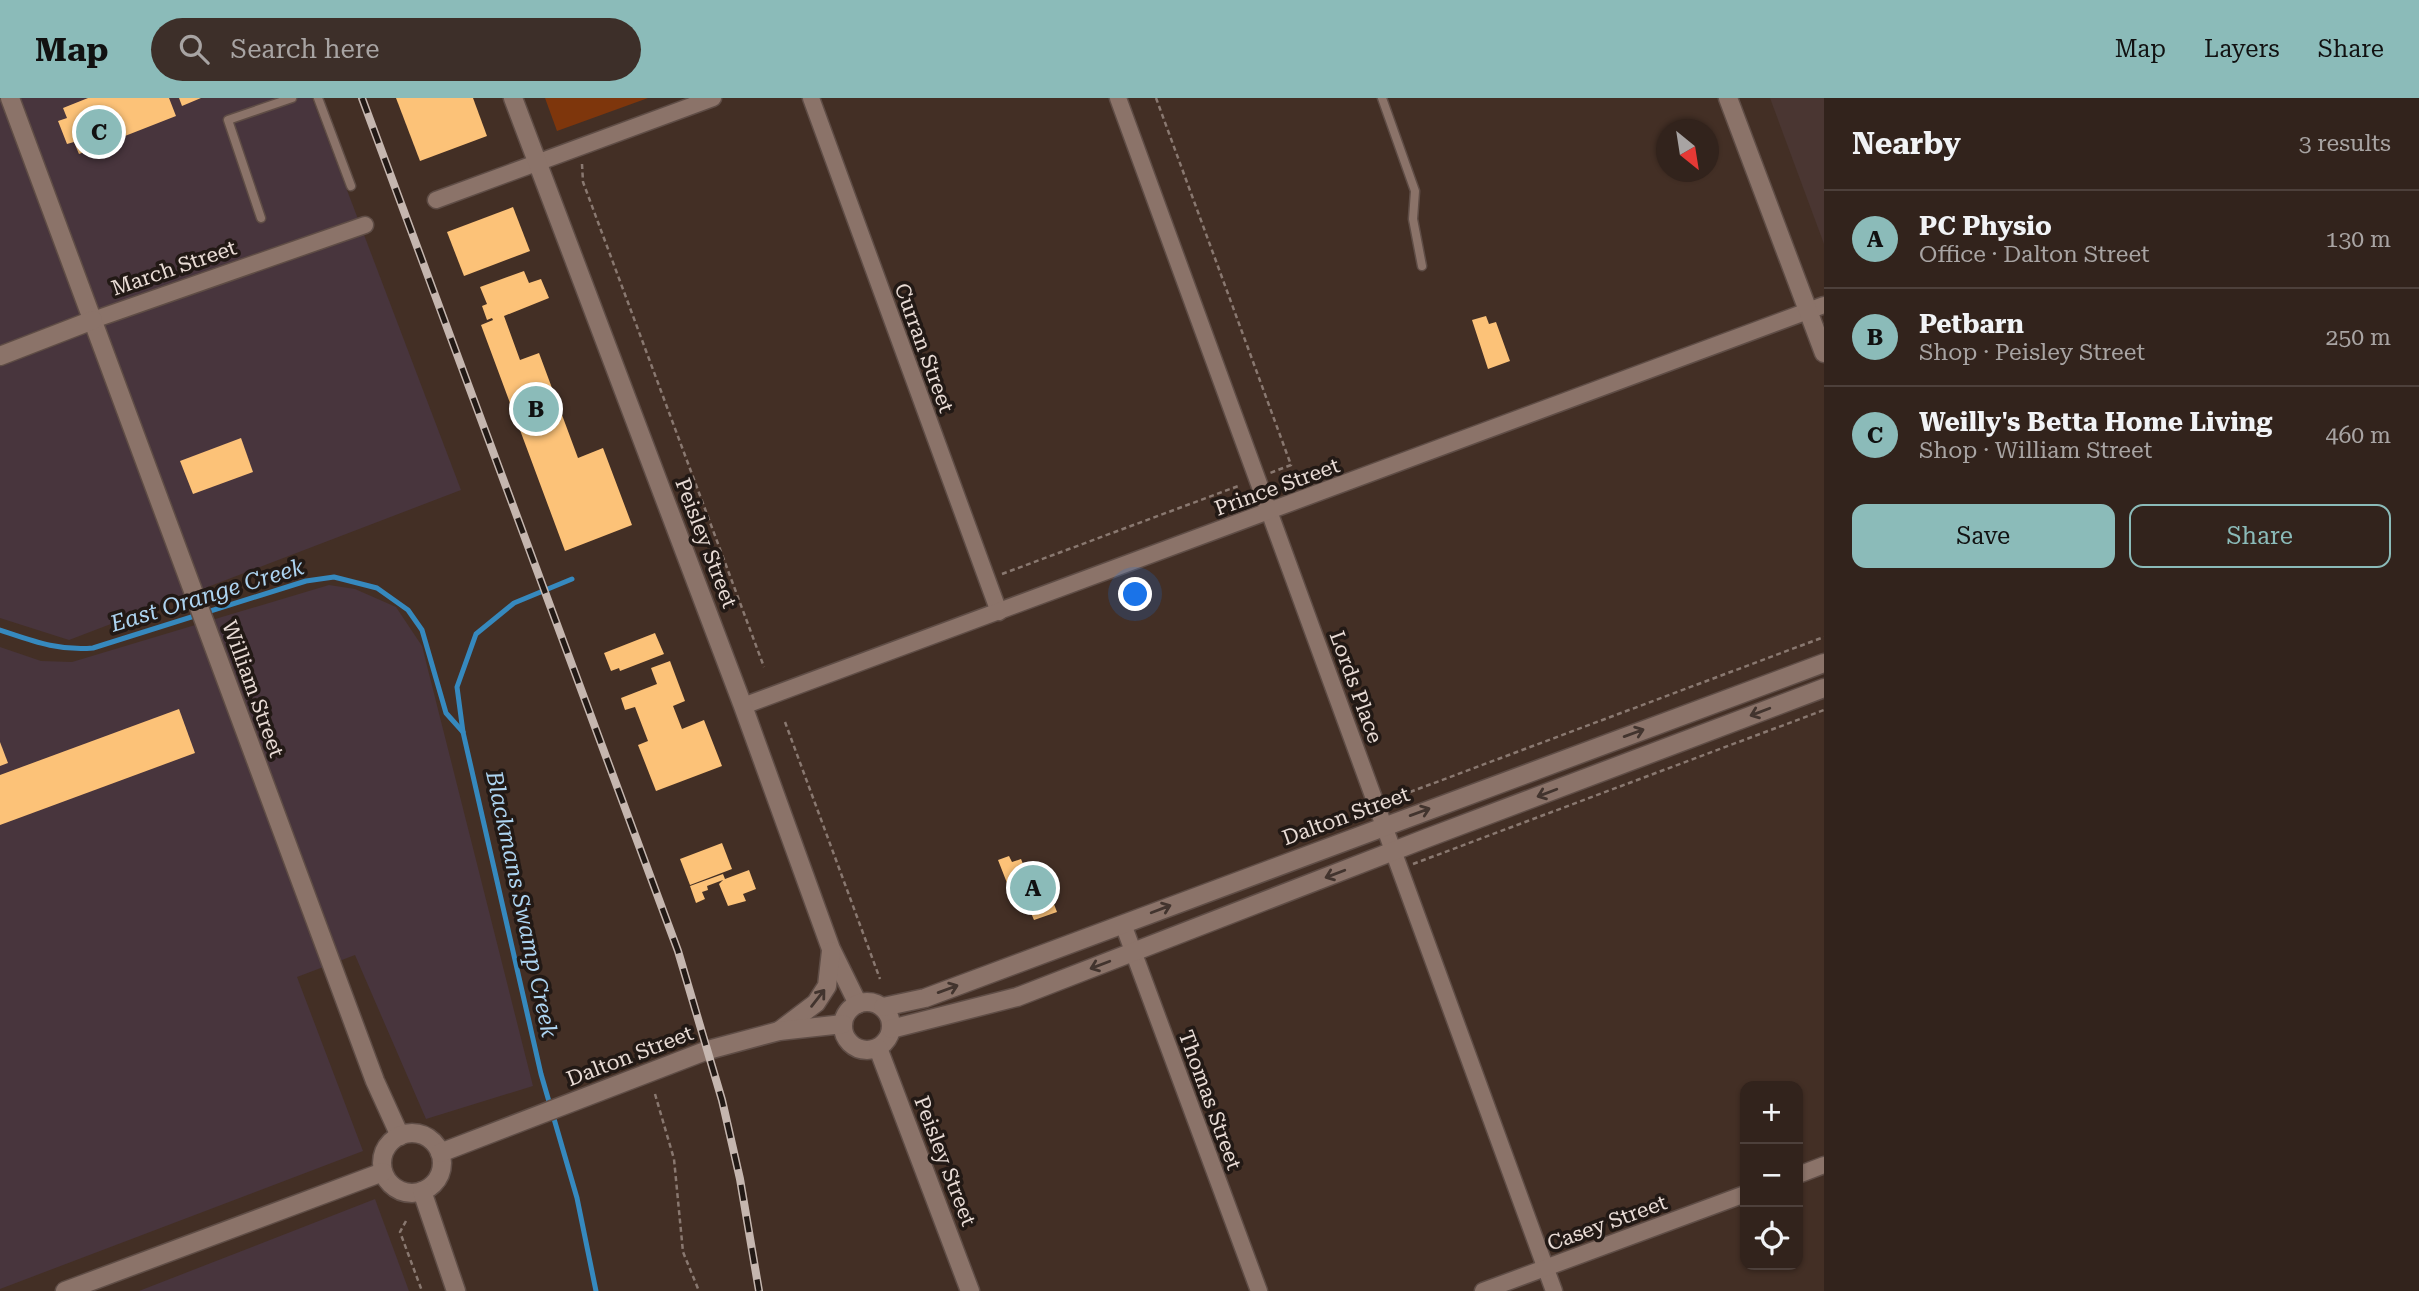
<!DOCTYPE html>
<html lang="en">
<head>
<meta charset="utf-8">
<style>
	:root { --surface:#32231c; --page:#3d2f29; --text:#f1f3f6; --muted:#a8a4a3; --line:#4d403b; --accent:#8bbbb9 }
	body { margin:0; font-family:"Roboto Serif",serif; background:var(--page); color:var(--text) }
	.controls { position:absolute; right:21px; bottom:21px; display:grid; overflow:hidden; border-radius:14px; box-shadow:0 2px 5px #0004 }
	.controls button { width:63px; height:63px; display:grid; place-items:center; padding:0; border:0; border-bottom:2px solid var(--line); background:var(--surface); color:var(--text); font:35px sans-serif }
	.compass { position:absolute; left:1656px; top:21px; width:63px; height:63px; border-radius:50%; background:var(--surface); box-shadow:0 2px 5px #0004; rotate:150deg }
	.you { position:absolute; left:1136px; top:497px; width:24px; height:24px; margin:-18px; border:5px solid #fff; border-radius:50%; background:#1a73e8; box-shadow:0 0 0 10px #1a73e833 }
	.badge { display:grid; place-items:center; width:46px; height:46px; border-radius:50%; background:var(--accent); color:#111; font-size:23px; font-weight:700 }
	.pin { position:absolute; translate:-50% -50%; border:4px solid #fff; box-shadow:0 2px 7px #0006 }
	.list { margin:0; padding:0; list-style:none }
	h2 { display:flex; justify-content:space-between; align-items:center; height:91px; margin:0; padding:0 28px; font-size:30px }
	h2 small { font-size:23px; font-weight:400; color:var(--muted) }
	.list li { display:grid; grid-template-columns:46px 1fr auto; gap:21px; align-items:center; box-sizing:border-box; height:98px; padding:0 28px; border-top:2px solid var(--line) }
	.list b { display:block; font-size:26px; white-space:nowrap }
	.list p { margin:0; font-size:23px; white-space:nowrap; color:var(--muted) }
	.list em { font-size:23px; font-style:normal; color:var(--muted) }
	.actions { display:flex; gap:14px; padding:21px 28px }
	.actions a { flex:1; padding:16px 0; border:2px solid var(--accent); border-radius:14px; text-align:center; font-size:24px; color:var(--accent) }
	.actions .main { background:var(--accent); color:#111 }
	.icon { flex:none; width:38px; height:38px; fill:none; stroke:currentColor; stroke-width:2; stroke-linecap:round; stroke-linejoin:round }
	.map { position:relative; flex:none; width:1824px; height:1193px; overflow:hidden }
	header { display:flex; align-items:center; gap:42px; box-sizing:border-box; height:98px; padding:0 35px; background:var(--accent); color:#111 }
	header strong { font-size:33px }
	nav { display:flex; gap:38px; margin-inline-start:auto; font-size:24px }
	.search { width:490px; height:63px; background:var(--page); display:flex; align-items:center; gap:18px; box-sizing:border-box; padding:0 24px; border-radius:38px; color:var(--muted); font-size:26px }
	main { display:flex }
	aside { flex:1; background:var(--surface) }
	.map>svg:first-child { display:block }
	.commercial { fill:#48353d }
	.education { fill:#4a3632 }
	.green { fill:#7e360c }
	.lines { fill:none; stroke-linecap:round; stroke-linejoin:round }
	.stream { stroke:#3689be; stroke-width:5 }
	.building { fill:#fcc278 }
	.lane-casing { stroke:#5f4d46; stroke-width:11 }
	.street-casing { stroke:#5f4d46; stroke-width:19 }
	.secondary-casing { stroke:#5f4d46; stroke-width:21 }
	.path { stroke:#897870; stroke-width:2.5; stroke-dasharray:5 3.5; stroke-linecap:butt }
	.lane { stroke:#8b7369; stroke-width:8 }
	.street { stroke:#8b7369; stroke-width:16 }
	.secondary { stroke:#8b7369; stroke-width:18 }
	.rail-casing { stroke:#c5b6af; stroke-width:8 }
	.rail { stroke:#221915; stroke-width:5; stroke-dasharray:16; stroke-linecap:butt }
	.oneway { stroke:#42342e }
	.labels { text-anchor:middle; stroke-width:7; stroke-linejoin:round; paint-order:stroke }
	.street-label { font-size:21px; fill:#e9dcd6; stroke:#221915 }
	.water-label { font-size:23px; font-style:italic; fill:#add4f1; stroke:#221915 }
</style>
</head>
<body>
<header>
<strong>Map</strong>
<div class="search"><svg class="icon" aria-label="search" viewBox="0 0 24 24"><circle cx="10" cy="10" r="6"/><path d="M15 15l6 6"/></svg>Search here</div>
<nav><a>Map</a><a>Layers</a><a>Share</a></nav>
</header>
<main>
<div class="map">
<svg width="1824" height="1193" viewBox="0 0 1824 1193">
	<rect width="100%" height="100%" fill="#432f25"/>
	<!-- commercial -->
	<g class="commercial">
		<polygon points="0,0 312,0 461,392 69,542 0,520"/>
		<polygon points="329,487 355,491 396,509 422,548 533,988 426,1021 355,857 297,879 363,1053 0,1191 0,549 41,563 72,564"/>
		<polygon points="375,1101 409,1193 139,1193"/>
	</g>
	<!-- education -->
	<polygon class="education" points="1770,0 1824,0 1824,146"/>
	<!-- green -->
	<polygon class="green" points="545,0 648,0 557,33"/>
	<g class="lines">
		<!-- stream -->
		<g class="stream">
			<polyline points="572,481 514,505 476,536 457,589 463,634 541,976 577,1100 596,1193"/>
			<path d="M0 532C33 543 58 553 93 550L306 483 334 479 377 490 408 512 422 532 446 615 463 634"/>
		</g>
	</g>
	<!-- building -->
	<g class="building">
		<polygon points="88,0 169,0 176,18 79,56 74,44 67,46 58,23 67,20 63,10"/>
		<polygon points="179,0 201,0 182,8"/>
		<polygon points="396,0 473,0 487,38 420,63"/>
		<polygon points="513,109 530,153 464,178 447,134"/>
		<polygon points="524,173 529,185 541,181 549,200 504,218 520,262 539,255 578,360 603,350 632,427 565,453 481,227 493,222 492,220 487,222 482,208 487,206 480,189"/>
		<polygon points="1486,218 1489,226 1496,224 1510,263 1488,271 1472,222"/>
		<polygon points="241,340 253,374 193,396 180,363"/>
		<polygon points="655,535 664,556 620,573 619,570 611,573 604,555"/>
		<polygon points="670,563 685,603 673,608 682,631 704,622 722,668 656,693 638,647 648,643 635,609 625,612 621,600 657,586 651,570"/>
		<polygon points="179,611 195,655 0,727 0,677"/>
		<polygon points="0,644 8,665 0,668"/>
		<polygon points="722,745 732,771 690,787 680,761"/>
		<polygon points="1009,758 1012,764 1021,761 1031,785 1044,780 1057,814 1034,822 1016,781 1007,785 998,762"/>
		<polygon points="749,772 756,791 743,796 746,803 728,808 719,786 723,782 707,788 708,792 702,794 705,801 696,805 690,788 723,776 725,781"/>
	</g>
	<g class="lines">
		<defs>
			<g id="lane">
				<polyline points="318,0 351,88"/>
				<polyline points="1382,0 1415,93 1413,121 1422,168"/>
				<polyline points="261,120 228,22 292,0"/>
			</g>
			<g id="street">
				<polyline points="811,0 999,514"/>
				<polyline points="1118,0 1554,1193"/>
				<polyline points="436,102 713,0"/>
				<polyline points="93,222 365,127"/>
				<polyline points="743,608 1824,207"/>
				<polyline points="1123,826 1259,1193"/>
				<polyline points="1798,1077 1824,1067"/>
				<polyline points="1483,1193 1745,1096"/>
			</g>
			<g id="secondary">
				<polyline points="10,0 375,983 400,1038"/>
				<polyline points="513,0 743,608 831,851 858,906"/>
				<polyline points="1728,0 1824,255"/>
				<polyline points="0,258 93,222"/>
				<circle cx="867" cy="928" r="24"/>
				<polyline points="883,909 925,900 1824,565"/>
				<polyline points="891,931 1017,899 1427,740 1824,590"/>
				<polyline points="779,933 816,905 827,888 831,853"/>
				<polyline points="878,950 970,1193"/>
				<circle cx="412" cy="1065" r="30"/>
				<polyline points="440,1055 708,952 779,933 843,926"/>
				<polyline points="422,1093 456,1193"/>
				<polyline points="65,1193 383,1074"/>
			</g>
		</defs>
		<!-- lane casing -->
		<use href="#lane" class="lane-casing"/>
		<!-- street casing -->
		<use href="#street" class="street-casing"/>
		<!-- secondary casing -->
		<use href="#secondary" class="secondary-casing"/>
		<!-- path -->
		<g class="path">
			<polyline points="1156,0 1291,367 1270,375"/>
			<polyline points="582,66 583,84 764,569"/>
			<polyline points="1002,476 1241,387"/>
			<polyline points="785,624 880,881"/>
			<polyline points="1410,694 1824,539"/>
			<polyline points="1413,766 1824,612"/>
			<polyline points="655,996 674,1061 683,1154 699,1193"/>
			<polyline points="406,1123 400,1134 422,1193"/>
		</g>
		<!-- lane -->
		<use href="#lane" class="lane"/>
		<!-- street -->
		<use href="#street" class="street"/>
		<!-- secondary -->
		<use href="#secondary" class="secondary"/>
		<defs>
			<polyline id="rail" points="362,0 678,853 722,1002 740,1081 759,1193"/>
		</defs>
		<!-- rail casing -->
		<use href="#rail" class="rail-casing"/>
		<!-- rail -->
		<use href="#rail" class="rail"/>
	</g>
	<!-- one-way arrows -->
	<defs><path id="oneway-shaft" d="M-6 0H5M1.5-3L5.5 0L1.5 3" fill="none" stroke-width="1.6" stroke-linecap="round" stroke-linejoin="round" transform="scale(1.75)"/></defs>
	<g class="oneway">
		<use href="#oneway-shaft" transform="translate(1760 614) rotate(159)"/>
		<use href="#oneway-shaft" transform="translate(1634 635) rotate(-20)"/>
		<use href="#oneway-shaft" transform="translate(1547 695) rotate(159)"/>
		<use href="#oneway-shaft" transform="translate(1420 714) rotate(-20)"/>
		<use href="#oneway-shaft" transform="translate(1335 776) rotate(159)"/>
		<use href="#oneway-shaft" transform="translate(1161 811) rotate(-21)"/>
		<use href="#oneway-shaft" transform="translate(1100 867) rotate(159)"/>
		<use href="#oneway-shaft" transform="translate(948 891) rotate(-20)"/>
		<use href="#oneway-shaft" transform="translate(818 900) rotate(-52)"/>
	</g>
	<g class="labels">
		<!-- street labels -->
		<g class="street-label">
			<text transform="translate(174 170) rotate(-19)" y="7">March Street</text>
			<text transform="translate(924 250) rotate(70)" y="7">Curran Street</text>
			<text transform="translate(1277 389) rotate(-20)" y="7">Prince Street</text>
			<text transform="translate(706 445) rotate(69)" y="7">Peisley Street</text>
			<text transform="translate(1356 589) rotate(70)" y="7">Lords Place</text>
			<text transform="translate(253 591) rotate(70)" y="7">William Street</text>
			<text transform="translate(1346 718) rotate(-20)" y="7">Dalton Street</text>
			<text transform="translate(630 958) rotate(-21)" y="7">Dalton Street</text>
			<text transform="translate(1210 1002) rotate(70)" y="7">Thomas Street</text>
			<text transform="translate(945 1063) rotate(69)" y="7">Peisley Street</text>
			<text transform="translate(1607 1125) rotate(-20)" y="7">Casey Street</text>
		</g>
		<!-- water labels -->
		<g class="water-label">
			<text transform="translate(207 497) rotate(-17)" y="8">East Orange Creek</text>
			<text transform="translate(522 806) rotate(78)" y="8">Blackmans Swamp Creek</text>
		</g>
	</g>
</svg>
<div class="controls">
<button>+</button>
<button>−</button>
<button><svg class="icon" aria-label="locate" viewBox="0 0 24 24"><circle cx="12" cy="12" r="6"/><path d="M12 2v4M12 18v4M2 12h4M18 12h4"/></svg></button>
</div>
<svg class="compass" viewBox="-18 -18 36 36"><path d="M0-13l5 13h-10z" fill="#e53935"/><path d="M0 13l5-13h-10z" fill="#a8a4a3"/></svg>
<div class="you"></div>
<div class="pin badge" style="left:1033px;top:790px">A</div>
<div class="pin badge" style="left:536px;top:311px">B</div>
<div class="pin badge" style="left:99px;top:34px">C</div>
</div>
<aside>
<h2>Nearby<small>3 results</small></h2>
<ul class="list">
<li><span class="badge">A</span><div><b>PC Physio</b><p>Office · Dalton Street</p></div><em>130 m</em></li>
<li><span class="badge">B</span><div><b>Petbarn</b><p>Shop · Peisley Street</p></div><em>250 m</em></li>
<li><span class="badge">C</span><div><b>Weilly's Betta Home Living</b><p>Shop · William Street</p></div><em>460 m</em></li>
</ul>
<div class="actions"><a class="main">Save</a><a>Share</a></div>
</aside>
</main>
</body>
</html>
